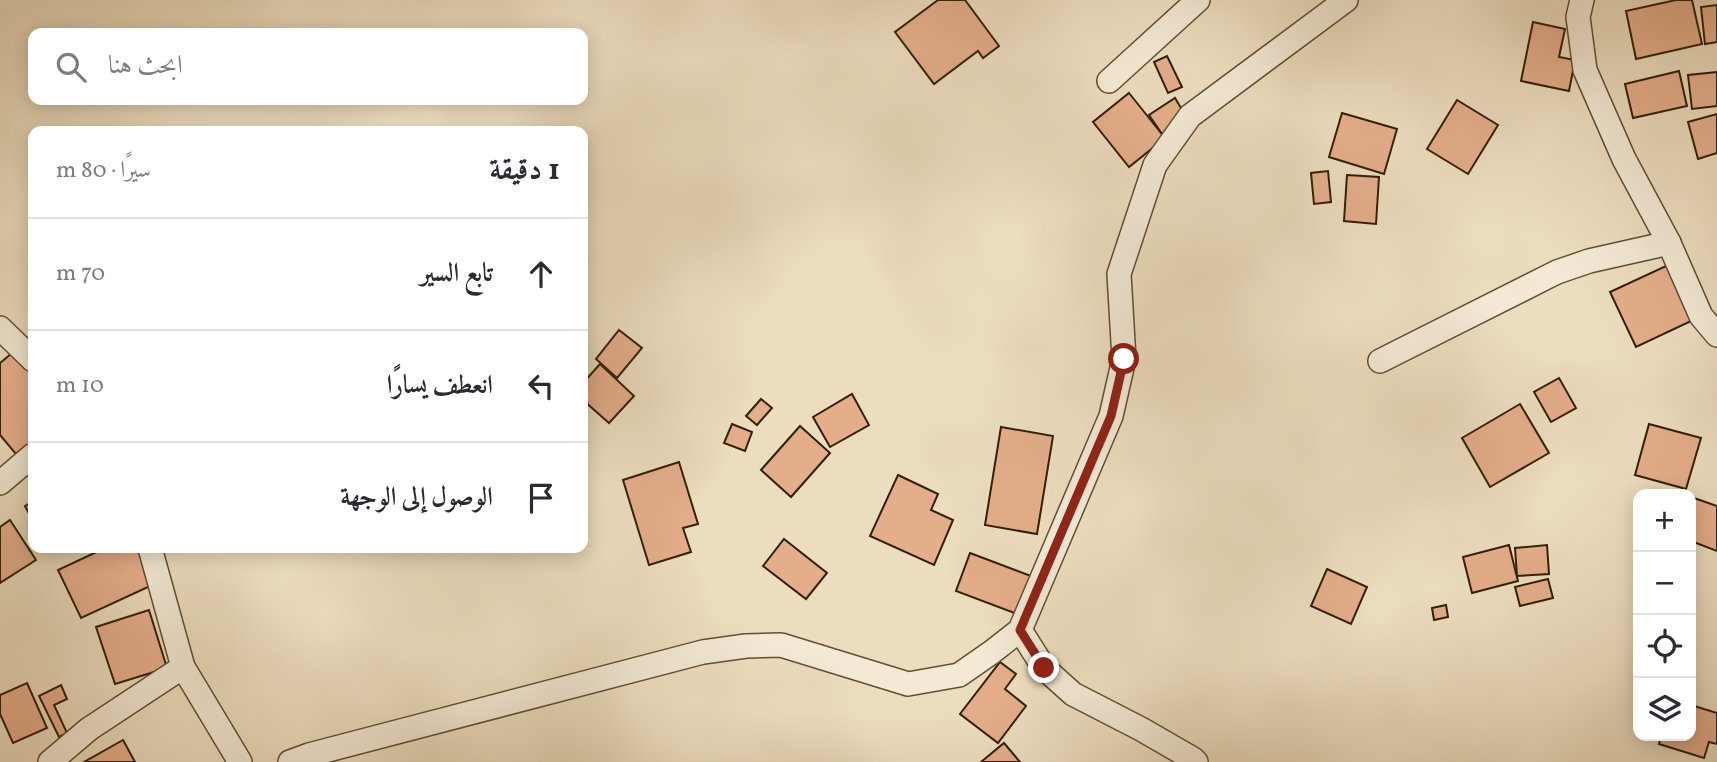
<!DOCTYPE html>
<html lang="ar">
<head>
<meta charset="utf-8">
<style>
	:root { --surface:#fff; --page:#f7f7f7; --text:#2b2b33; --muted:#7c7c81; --line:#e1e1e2 }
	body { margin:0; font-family:Vollkorn,Amiri,serif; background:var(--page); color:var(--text); direction:rtl }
	.controls { position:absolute; right:21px; bottom:21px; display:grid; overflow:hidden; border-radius:14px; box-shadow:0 4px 18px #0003 }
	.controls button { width:63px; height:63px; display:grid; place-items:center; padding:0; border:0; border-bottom:2px solid var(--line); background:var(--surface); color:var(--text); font:35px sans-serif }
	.stop { position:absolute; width:21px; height:21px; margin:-16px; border:5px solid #8f2418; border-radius:50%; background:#fff }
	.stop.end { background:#8f2418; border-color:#fff; box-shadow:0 2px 7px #0008 }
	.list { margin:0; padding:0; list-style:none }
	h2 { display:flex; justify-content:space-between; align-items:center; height:91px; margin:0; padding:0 28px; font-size:30px }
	h2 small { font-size:23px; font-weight:400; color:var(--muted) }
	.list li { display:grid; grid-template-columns:46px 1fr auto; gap:21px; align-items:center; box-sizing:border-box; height:112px; padding:0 28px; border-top:2px solid var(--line) }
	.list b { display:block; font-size:26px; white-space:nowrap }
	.list em { font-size:23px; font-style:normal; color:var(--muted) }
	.icon { flex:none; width:38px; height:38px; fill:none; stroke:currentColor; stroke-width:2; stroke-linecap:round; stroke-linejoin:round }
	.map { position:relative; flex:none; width:1717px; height:762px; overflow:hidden; direction:ltr }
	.search { position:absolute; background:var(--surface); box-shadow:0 4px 18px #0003; left:28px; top:28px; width:560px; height:77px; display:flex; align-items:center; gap:18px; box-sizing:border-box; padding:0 24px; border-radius:14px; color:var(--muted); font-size:26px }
	.panel { position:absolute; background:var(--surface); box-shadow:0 4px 18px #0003; left:28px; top:126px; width:560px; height:427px; border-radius:14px; direction:rtl }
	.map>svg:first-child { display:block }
	.building { fill:#e5ae8b; stroke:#331f04; stroke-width:2 }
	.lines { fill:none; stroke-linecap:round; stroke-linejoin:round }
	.street-casing { stroke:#614e33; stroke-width:26 }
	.street { stroke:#f3e9d5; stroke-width:23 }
	.route { stroke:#8f2418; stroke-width:9 }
</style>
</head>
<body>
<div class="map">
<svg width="1717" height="762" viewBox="0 0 1717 762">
	<rect width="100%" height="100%" fill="#ecddbf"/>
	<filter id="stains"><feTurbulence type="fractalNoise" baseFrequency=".00286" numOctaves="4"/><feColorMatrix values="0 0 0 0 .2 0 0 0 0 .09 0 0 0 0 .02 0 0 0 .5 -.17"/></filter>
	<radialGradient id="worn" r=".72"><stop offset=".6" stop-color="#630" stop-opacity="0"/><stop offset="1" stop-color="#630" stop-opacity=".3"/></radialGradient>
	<!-- building -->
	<g class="building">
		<polygon points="938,0 965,0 999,46 983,58 978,51 934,84 895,32"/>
		<polygon points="1676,0 1692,0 1702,44 1636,59 1626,11"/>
		<polygon points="1717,5 1717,42 1705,44 1701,7"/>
		<polygon points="1533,22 1565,29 1559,57 1575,60 1569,91 1521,81"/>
		<polygon points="1167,56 1182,87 1168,93 1154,62"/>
		<polygon points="1679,71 1687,106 1633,118 1625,84"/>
		<polygon points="1717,72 1717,106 1692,109 1688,75"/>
		<polygon points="1129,93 1165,138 1129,167 1093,122"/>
		<polygon points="1175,98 1187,118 1162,134 1149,115"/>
		<polygon points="1457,100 1498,125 1468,174 1427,149"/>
		<polygon points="1342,113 1397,129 1384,174 1329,157"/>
		<polygon points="1717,114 1717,153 1698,159 1688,122"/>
		<polygon points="1328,171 1331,202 1314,204 1311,173"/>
		<polygon points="1347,175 1379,177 1376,224 1344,221"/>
		<polygon points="1681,259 1706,314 1636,347 1610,292"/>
		<polygon points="619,330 642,348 617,378 596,359"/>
		<polygon points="23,344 33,356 33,459 25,465 0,435 0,363"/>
		<polygon points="600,364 634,396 609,423 583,400 583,383"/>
		<polygon points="1559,378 1576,408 1551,422 1534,392"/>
		<polygon points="852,394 869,425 830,447 813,417"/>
		<polygon points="761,399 772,408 757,425 746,416"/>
		<polygon points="1520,404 1549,453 1490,487 1462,438"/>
		<polygon points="732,424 752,432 745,451 724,443"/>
		<polygon points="1649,424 1701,438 1686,489 1635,475"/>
		<polygon points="800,426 830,453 791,497 761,470"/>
		<polygon points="1001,427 1053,436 1037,534 985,525"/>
		<polygon points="679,462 698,524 683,528 691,552 649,565 623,480"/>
		<polygon points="898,475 938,494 931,510 953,520 934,565 870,536"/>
		<polygon points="1694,498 1717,506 1717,551 1691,541 1691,506"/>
		<polygon points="33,501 33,521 25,506"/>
		<polygon points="10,520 36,560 0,583 0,527"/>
		<polygon points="784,539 827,573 806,599 763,566"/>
		<polygon points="1509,545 1518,581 1472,593 1463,557"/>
		<polygon points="1547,545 1549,574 1517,576 1515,548"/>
		<polygon points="105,548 145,548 161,581 81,618 58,570"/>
		<polygon points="970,553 1031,576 1017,614 956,591"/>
		<polygon points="1327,569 1367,587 1351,624 1311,606"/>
		<polygon points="1548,579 1553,598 1520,606 1515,587"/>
		<polygon points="1446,605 1448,617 1434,620 1432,608"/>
		<polygon points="149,610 167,668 115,684 96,627"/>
		<polygon points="1000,662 1016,674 1005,689 1026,706 998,743 960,714"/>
		<polygon points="27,683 47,728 13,743 0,714 0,695"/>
		<polygon points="61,685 67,699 54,705 67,733 59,737 39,696"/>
		<polygon points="1691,705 1717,713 1717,744 1709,742 1704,758 1659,744 1661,736 1691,736"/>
		<polygon points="123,740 135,762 84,762"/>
		<polygon points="1004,743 1020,762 981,762"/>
	</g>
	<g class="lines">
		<defs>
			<g id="street">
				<polyline points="1582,0 1578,17 1585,70 1624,159 1669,243 1701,316 1717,335"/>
				<polyline points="1109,81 1198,0"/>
				<polyline points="0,328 33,360"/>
				<polyline points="1380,361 1557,272 1589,261 1669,243"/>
				<polyline points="0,483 33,455"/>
				<polyline points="150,548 183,667 240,762"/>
				<polyline points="1020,630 1044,668 1073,694 1141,729 1193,759 1196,762"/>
				<polyline points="50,762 89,729 183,667"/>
				<polyline points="290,762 309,755 703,652 746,646 781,645 908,684 959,675 992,652 1020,630 1111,416 1124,359 1119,274 1155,165 1190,116 1346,0"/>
			</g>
		</defs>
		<!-- street casing -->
		<use href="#street" class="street-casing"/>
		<!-- street -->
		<use href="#street" class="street"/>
	</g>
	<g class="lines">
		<!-- route -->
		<polyline class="route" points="1044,668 1020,630 1111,416 1124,359"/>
	</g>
	<rect width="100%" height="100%" filter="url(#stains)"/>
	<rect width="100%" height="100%" fill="url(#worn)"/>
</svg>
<div class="controls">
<button>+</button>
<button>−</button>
<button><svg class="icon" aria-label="locate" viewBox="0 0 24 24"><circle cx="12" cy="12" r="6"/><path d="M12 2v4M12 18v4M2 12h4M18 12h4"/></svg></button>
<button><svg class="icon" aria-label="layers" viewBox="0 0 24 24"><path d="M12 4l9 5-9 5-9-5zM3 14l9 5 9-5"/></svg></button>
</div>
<div class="stop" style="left:1124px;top:359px"></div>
<div class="stop end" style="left:1044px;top:668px"></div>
<div class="search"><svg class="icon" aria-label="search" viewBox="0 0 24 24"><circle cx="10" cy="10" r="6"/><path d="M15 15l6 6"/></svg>ابحث هنا</div>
<section class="panel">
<h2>1 دقيقة<small>سيرًا · 80 m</small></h2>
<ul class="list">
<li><svg class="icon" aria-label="ahead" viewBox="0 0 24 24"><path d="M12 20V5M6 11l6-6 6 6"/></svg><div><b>تابع السير</b></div><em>70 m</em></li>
<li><svg class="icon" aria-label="left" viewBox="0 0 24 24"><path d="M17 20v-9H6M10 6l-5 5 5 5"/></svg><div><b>انعطف يسارًا</b></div><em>10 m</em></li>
<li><svg class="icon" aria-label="arrive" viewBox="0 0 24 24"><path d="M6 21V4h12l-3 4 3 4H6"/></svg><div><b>الوصول إلى الوجهة</b></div></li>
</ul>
</section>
</div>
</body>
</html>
